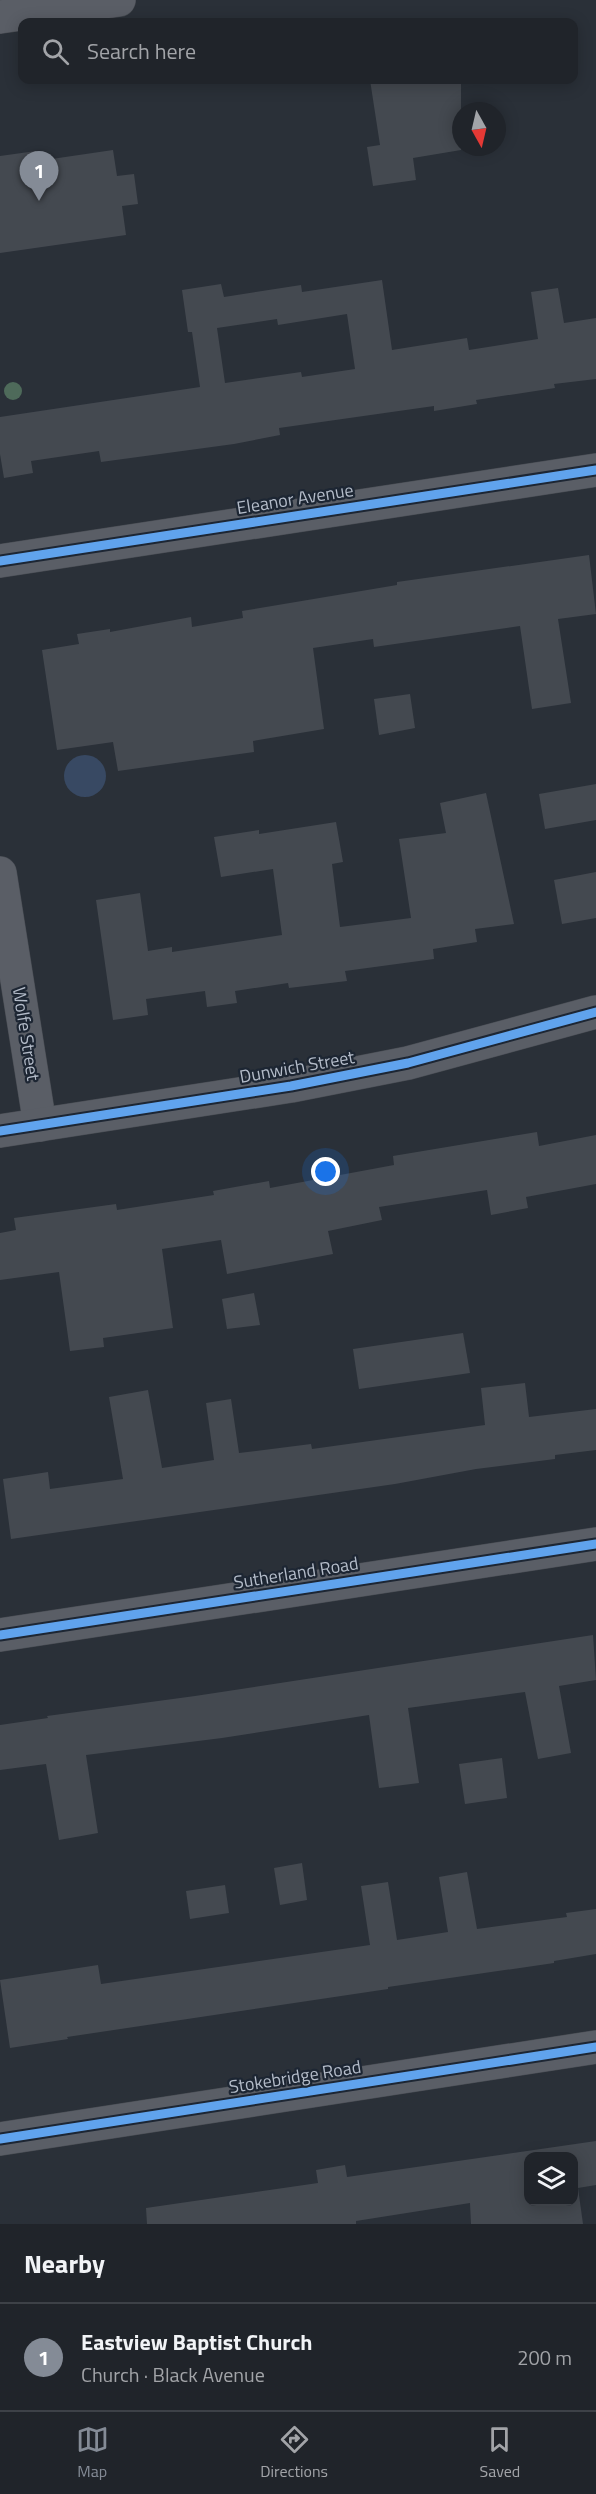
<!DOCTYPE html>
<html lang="en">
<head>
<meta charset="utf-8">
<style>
	:root { --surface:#20242a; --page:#282c32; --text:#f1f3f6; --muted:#a2a4a8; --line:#3d4147; --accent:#848b96 }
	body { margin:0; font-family:"Titillium Web",sans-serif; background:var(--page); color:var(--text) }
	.controls { position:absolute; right:18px; bottom:18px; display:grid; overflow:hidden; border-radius:12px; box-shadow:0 3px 15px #0003 }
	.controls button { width:54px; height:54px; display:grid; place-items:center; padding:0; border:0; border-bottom:2px solid var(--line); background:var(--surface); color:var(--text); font:30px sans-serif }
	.compass { position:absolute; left:452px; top:102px; width:54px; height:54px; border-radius:50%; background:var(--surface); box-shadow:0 3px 15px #0003; rotate:172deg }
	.you { position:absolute; left:326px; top:1172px; width:21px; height:21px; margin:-15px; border:4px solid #fff; border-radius:50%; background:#1a73e8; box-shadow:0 0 0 9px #1a73e833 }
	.badge { display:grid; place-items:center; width:39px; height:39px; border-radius:50%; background:var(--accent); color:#fff; font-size:20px; font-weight:700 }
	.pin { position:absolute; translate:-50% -50px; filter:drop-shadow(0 2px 3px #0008) }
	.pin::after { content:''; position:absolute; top:32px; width:21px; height:18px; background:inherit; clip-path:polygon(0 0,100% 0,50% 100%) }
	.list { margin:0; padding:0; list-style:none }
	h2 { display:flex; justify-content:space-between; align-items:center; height:78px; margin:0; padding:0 24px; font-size:26px }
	h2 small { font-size:20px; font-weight:400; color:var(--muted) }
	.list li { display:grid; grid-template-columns:39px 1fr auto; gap:18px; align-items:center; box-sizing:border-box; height:108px; padding:0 24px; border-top:2px solid var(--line) }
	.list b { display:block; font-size:22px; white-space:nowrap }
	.list p { margin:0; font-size:20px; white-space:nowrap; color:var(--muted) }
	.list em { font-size:20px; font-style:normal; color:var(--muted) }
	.icon { flex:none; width:33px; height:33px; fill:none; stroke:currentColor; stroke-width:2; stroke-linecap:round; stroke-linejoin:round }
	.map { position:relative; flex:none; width:596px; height:2224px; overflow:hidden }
	.search { position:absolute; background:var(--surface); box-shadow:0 3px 15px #0003; left:18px; right:18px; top:18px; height:66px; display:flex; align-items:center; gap:15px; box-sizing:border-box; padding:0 21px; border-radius:12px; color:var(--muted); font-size:22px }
	.sheet { height:186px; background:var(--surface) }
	nav { display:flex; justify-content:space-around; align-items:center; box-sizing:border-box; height:84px; border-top:2px solid var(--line); background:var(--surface); font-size:16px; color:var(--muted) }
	nav a { display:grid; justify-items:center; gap:3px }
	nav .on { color:var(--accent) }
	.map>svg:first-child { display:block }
	.water { fill:#384963 }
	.building { fill:#444950; fill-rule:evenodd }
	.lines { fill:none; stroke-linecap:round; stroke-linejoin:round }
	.minor-casing { stroke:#484c53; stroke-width:34 }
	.minor { stroke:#5a5e66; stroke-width:33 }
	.cycleway-casing { stroke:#1d2633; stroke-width:13 }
	.cycleway { stroke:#60a3ed; stroke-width:9 }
	.tree { fill:#4e6a5a }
	.labels { text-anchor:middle; stroke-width:4.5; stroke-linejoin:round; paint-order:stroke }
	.street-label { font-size:18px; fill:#b4bcc9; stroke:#1d2633 }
</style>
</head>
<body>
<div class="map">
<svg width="596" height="2224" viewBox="0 0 596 2224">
	<rect width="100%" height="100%" fill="#2a3038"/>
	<!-- water -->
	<circle class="water" cx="85" cy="776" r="21"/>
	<!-- building -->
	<g class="building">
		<polygon points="370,80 461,80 461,150 413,158 416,180 373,186 367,147 380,145"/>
		<polygon points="113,150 117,176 134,174 138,204 122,206 126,235 0,253 0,156 36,151 38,161"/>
		<path d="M382 280 392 350 467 338 469 350 538 339 531 292 558 288 564 323 596 318V379L554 384 555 388 476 400 477 404 434 411V406L279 428 280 435 234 444 101 462 99 451 31 461 33 473 4 478 0 454V417L200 387 192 332H188L182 290 221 284 224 297 301 285 302 292ZM347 314 355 369 302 377 301 372 225 383 217 328 277 319 278 325Z"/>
		<polygon points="589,555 596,614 558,619 571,703 532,709 520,626 374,647 373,639 313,648 324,729 253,741 254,752 118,771 113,742 57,750 42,650 79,644 77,634 110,629 110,632 191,617 192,627 243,618 242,611 397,585 397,582"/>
		<polygon points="410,694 415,728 379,735 374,699"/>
		<polygon points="596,784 596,820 545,829 539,794"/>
		<polygon points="486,793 514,924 475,929 477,942 433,949 434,959 345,971 347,981 289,988 288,983 235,991 237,1003 207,1007 205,991 146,999 148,1015 113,1020 96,900 140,893 148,951 172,947 172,952 282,935 273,869 221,877 214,837 259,830 259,834 336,822 343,862 332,864 340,927 411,918 399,839 446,833 440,803"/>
		<polygon points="596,872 596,918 562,924 554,880"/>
		<polygon points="537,1132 539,1146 596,1135 596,1184 526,1197 528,1208 491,1215 487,1190 379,1207 382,1220 328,1231 333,1254 227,1274 221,1240 162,1249 173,1328 103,1338 104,1347 70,1351 59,1272 0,1280 0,1233 16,1230 14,1218 116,1204 117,1210 214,1195 213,1191 269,1181 270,1188 394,1165 393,1156"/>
		<polygon points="254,1293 260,1325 227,1329 222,1299"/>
		<polygon points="463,1333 470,1373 359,1389 353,1349"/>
		<polygon points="525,1383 529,1417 596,1409 596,1450 555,1455 555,1459 476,1469 395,1484 11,1539 3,1479 48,1472 50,1489 123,1479 109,1397 148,1390 162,1468 214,1460 206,1403 231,1399 239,1453 311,1444 312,1449 485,1425 481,1388"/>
		<polygon points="593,1635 596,1680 559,1686 571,1753 538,1759 525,1692 408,1708 419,1783 379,1788 369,1715 222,1738 86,1755 98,1833 59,1840 46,1764 0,1770 0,1725 48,1718 47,1716 195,1696"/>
		<polygon points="502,1758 507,1798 465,1804 459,1764"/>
		<polygon points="302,1863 307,1900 280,1905 274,1868"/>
		<polygon points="467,1872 477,1929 567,1917 566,1913 596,1909 596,1954 554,1961 554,1963 388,1987 388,1989 67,2037 68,2039 10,2048 0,1980 98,1965 101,1984 370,1945 361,1886 388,1882 397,1940 448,1932 439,1877"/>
		<polygon points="225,1885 229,1913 190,1919 186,1891"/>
		<path d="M596 2141V2185L578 2188 583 2224H471L470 2203 356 2221V2224H147L146 2208 318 2183 316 2170 345 2165 347 2177ZM528 2157H573V2202H528Z"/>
	</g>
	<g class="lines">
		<defs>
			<g id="minor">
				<polyline points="0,17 119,0"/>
				<polyline points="0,561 596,470"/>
				<polyline points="0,873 40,1125"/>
				<polyline points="0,1131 291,1086 408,1063 596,1012"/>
				<polyline points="0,1635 596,1544"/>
				<polyline points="0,2139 596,2047"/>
			</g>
		</defs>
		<!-- minor casing -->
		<use href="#minor" class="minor-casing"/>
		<!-- minor -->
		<use href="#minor" class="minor"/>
		<defs>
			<g id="cycleway">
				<polyline points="0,561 596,470"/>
				<polyline points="0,1131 291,1086 408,1063 596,1012"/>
				<polyline points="0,1635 596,1544"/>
				<polyline points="0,2139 596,2047"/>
			</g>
		</defs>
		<!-- cycleway casing -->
		<use href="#cycleway" class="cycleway-casing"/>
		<!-- cycleway -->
		<use href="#cycleway" class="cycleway"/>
	</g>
	<!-- trees -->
	<circle class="tree" cx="13" cy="391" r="9"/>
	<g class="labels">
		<!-- street labels -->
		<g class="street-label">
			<text transform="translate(295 499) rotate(-9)" y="6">Eleanor Avenue</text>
			<text transform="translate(26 1034) rotate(81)" y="6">Wolfe Street</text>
			<text transform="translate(297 1067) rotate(-10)" y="6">Dunwich Street</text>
			<text transform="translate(296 1573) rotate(-9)" y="6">Sutherland Road</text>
			<text transform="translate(295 2077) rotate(-9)" y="6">Stokebridge Road</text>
		</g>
	</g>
</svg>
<div class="controls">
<button><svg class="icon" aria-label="layers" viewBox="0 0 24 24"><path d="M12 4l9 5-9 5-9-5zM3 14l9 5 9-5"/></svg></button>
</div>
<svg class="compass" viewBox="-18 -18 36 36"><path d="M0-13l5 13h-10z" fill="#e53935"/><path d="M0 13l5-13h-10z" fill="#a2a4a8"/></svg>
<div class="you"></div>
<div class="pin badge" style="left:39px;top:201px">1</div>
<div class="search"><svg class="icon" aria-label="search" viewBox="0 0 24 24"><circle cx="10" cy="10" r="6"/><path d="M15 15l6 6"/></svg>Search here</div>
</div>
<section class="sheet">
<h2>Nearby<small></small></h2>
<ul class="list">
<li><span class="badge">1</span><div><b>Eastview Baptist Church</b><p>Church · Black Avenue</p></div><em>200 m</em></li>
</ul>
</section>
<nav>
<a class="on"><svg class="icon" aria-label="map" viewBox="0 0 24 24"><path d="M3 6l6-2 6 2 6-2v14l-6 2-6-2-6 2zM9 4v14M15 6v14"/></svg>Map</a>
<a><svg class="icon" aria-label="directions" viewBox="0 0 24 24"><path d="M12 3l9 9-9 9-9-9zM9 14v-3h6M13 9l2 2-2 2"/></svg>Directions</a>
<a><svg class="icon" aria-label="saved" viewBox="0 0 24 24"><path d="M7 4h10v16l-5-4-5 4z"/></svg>Saved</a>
</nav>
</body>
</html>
